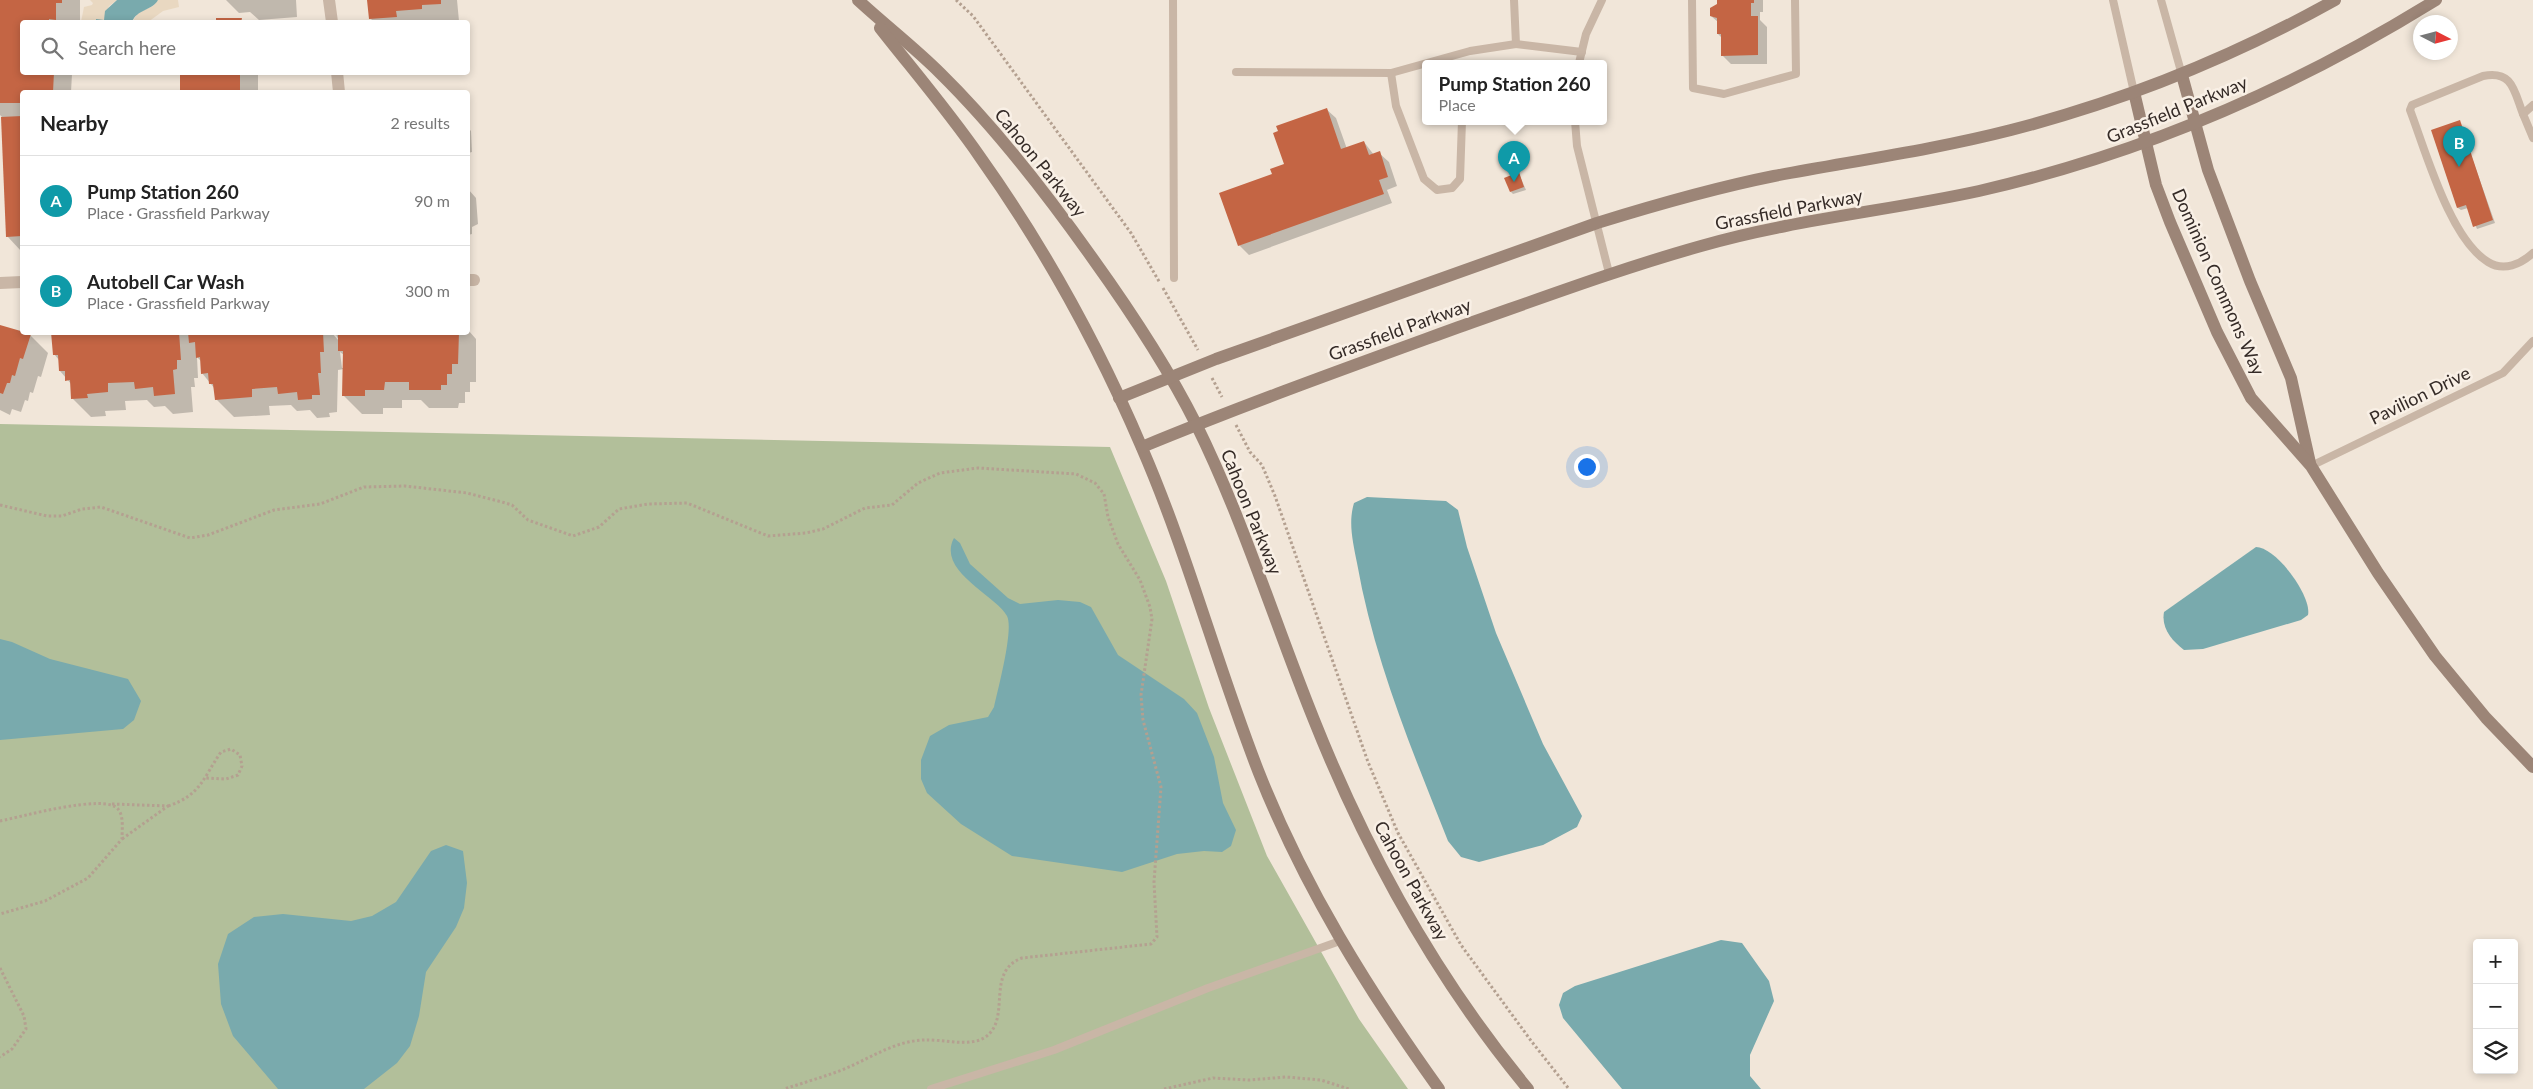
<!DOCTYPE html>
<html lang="en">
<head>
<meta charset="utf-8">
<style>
	:root { --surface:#fff; --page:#f6f6f6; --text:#222; --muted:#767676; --line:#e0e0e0; --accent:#7c3aed }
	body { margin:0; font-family:Lato,sans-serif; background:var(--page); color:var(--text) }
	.controls { position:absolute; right:15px; bottom:15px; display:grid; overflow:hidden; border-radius:5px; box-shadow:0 2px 8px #0003 }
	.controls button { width:45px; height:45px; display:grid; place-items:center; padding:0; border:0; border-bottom:1px solid var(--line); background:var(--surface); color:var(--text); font:25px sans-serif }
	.compass { position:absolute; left:2413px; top:15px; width:45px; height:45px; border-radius:50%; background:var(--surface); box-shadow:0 2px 8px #0003; rotate:96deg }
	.you { position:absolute; left:1586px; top:466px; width:18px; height:18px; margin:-12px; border:4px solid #fff; border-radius:50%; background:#1a73e8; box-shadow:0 0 0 8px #1a73e833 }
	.badge { display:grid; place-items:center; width:32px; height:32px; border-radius:50%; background:var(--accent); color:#fff; font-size:16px; font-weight:700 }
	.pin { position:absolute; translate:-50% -41px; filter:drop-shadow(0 1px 2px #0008) }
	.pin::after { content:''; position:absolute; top:26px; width:18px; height:15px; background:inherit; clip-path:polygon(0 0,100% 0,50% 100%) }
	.popup { position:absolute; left:1422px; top:60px; width:185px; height:65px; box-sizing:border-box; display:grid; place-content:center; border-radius:5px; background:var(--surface); filter:drop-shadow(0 1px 4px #0005); font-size:16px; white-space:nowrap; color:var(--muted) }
	.popup b { font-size:19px; color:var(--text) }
	.popup::after { content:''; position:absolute; left:50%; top:100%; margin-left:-10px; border:10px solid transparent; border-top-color:var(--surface) }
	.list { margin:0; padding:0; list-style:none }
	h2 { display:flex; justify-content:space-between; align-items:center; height:65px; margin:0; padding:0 20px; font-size:21px }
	h2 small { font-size:16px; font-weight:400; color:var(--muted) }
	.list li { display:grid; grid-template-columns:32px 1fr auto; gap:15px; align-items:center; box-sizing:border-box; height:90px; padding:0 20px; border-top:1px solid var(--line) }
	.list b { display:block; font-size:19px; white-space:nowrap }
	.list p { margin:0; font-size:16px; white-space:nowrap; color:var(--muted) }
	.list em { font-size:16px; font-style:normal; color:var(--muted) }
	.icon { flex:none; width:28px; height:28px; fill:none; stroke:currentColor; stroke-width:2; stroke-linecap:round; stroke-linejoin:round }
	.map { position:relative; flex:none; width:2533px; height:1089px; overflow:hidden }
	.search { position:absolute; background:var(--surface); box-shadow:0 2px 8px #0003; left:20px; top:20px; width:450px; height:55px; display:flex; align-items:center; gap:12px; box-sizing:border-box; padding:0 18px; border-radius:5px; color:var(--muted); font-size:19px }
	.panel { position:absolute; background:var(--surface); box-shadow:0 2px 8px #0003; left:20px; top:90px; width:450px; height:245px; border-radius:5px }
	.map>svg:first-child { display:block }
	.green { fill:#b2bf9a }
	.plaza { fill:#e9d8c1 }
	.water { fill:#79aaad }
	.shadow { fill:#0003; fill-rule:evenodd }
	.building { fill:#c46544 }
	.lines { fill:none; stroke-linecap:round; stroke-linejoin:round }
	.path { stroke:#b4a090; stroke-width:3; stroke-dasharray:2.5 2.5; stroke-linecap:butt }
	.lane { stroke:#c9b6a6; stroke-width:8 }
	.street { stroke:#c9b6a6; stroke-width:12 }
	.secondary { stroke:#9c8577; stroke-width:12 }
	.labels { text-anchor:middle; stroke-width:5; stroke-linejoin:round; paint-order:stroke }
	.street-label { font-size:18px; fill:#352b27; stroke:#f9f0e6 }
</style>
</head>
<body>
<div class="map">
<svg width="2533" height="1089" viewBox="0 0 2533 1089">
	<rect width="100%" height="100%" fill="#f1e6d9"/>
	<!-- green -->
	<polygon class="green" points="0,424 1110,447 1166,581 1209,708 1267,856 1359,1019 1408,1089 0,1089"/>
	<!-- plaza -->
	<g class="plaza">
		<polygon points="90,0 117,0 109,6 104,20 81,22 84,7 92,5 93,3"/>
		<polygon points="158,0 178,0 179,7 163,11 148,22 132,22 138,13 153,6"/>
	</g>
	<!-- water -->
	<g class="water">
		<path d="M117 0H158C152 11 137 9 132 22H96V19L104 20 105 11Z"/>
		<path d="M1367 497 1446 501 1458 510 1467 547 1496 633 1543 744 1582 816 1577 827 1543 845 1479 862 1461 857 1448 841C1412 750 1374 660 1357 563 1353 542 1348 523 1354 503Z"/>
		<path d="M954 538 960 543 970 564 1008 598 1020 604 1058 600 1080 602 1091 607 1118 655 1184 699 1197 713 1214 757 1223 803 1236 830 1231 846 1222 852 1204 851 1177 854 1122 872 1012 856 961 824 927 793 921 779V760L930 736 949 725 988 717 994 707C998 689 1014 629 1007 616 997 596 936 571 954 538Z"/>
		<path d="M2256 547C2276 547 2312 596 2308 615L2301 620 2203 649 2184 650C2172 641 2161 628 2164 612Z"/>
		<polygon points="0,639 12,642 50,659 128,679 141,701 134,720 123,729 0,740"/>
		<polygon points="446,845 463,851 467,883 464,908 456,927 426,972 419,1016 410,1046 397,1063 364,1089 278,1089 233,1036 221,1004 218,964 228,934 254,917 283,914 351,921 372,916 396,902 431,851"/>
		<polygon points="1721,940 1742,943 1769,981 1774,1001 1750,1055 1750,1076 1761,1089 1622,1089 1563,1018 1559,1005 1563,993 1575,986"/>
	</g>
	<!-- shadow -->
	<g class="shadow">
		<polygon points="0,0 80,0 80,21 22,22 22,72 72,74 71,92 22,92 22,252 7,236 2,117 0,115"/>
		<polygon points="226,0 296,0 297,17 259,20 250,12 239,13"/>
		<polygon points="368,0 457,0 459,21 374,22 370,18"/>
		<polygon points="1718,0 1763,0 1763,12 1760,12 1760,20 1767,27 1767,64 1731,64 1722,55 1722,38 1718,34 1718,22 1711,16 1718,5"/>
		<polygon points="241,19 244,22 201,22 201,21"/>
		<rect x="181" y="72" width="77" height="20"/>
		<polygon points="1326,109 1336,118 1347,149 1364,142 1374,155 1379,153 1389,162 1397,186 1387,190 1392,203 1249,255 1239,245 1274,175 1286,165"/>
		<polygon points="2459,121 2495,223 2477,229 2468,208 2461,210 2458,208"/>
		<polygon points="468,128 471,131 472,152 468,153"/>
		<polygon points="1519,174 1526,190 1513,194 1511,192"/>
		<polygon points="468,189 476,198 478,224 472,227 472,234 468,235"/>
		<polygon points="0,326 30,335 48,353 41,377 38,376 33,393 30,392 28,401 25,400 21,412 12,409 10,415 0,410"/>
		<path d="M468 330 476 339V382H470V392H465V403H459L458 408H429L421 400H402V408H383V414H362L343 395 344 369 338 370 337 412 329 413 330 417 317 418 310 410 297 411 291 405 269 406 270 415 234 417 216 399 215 389 202 373V362L197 357 198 378H194L195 387H191L193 412 173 414 165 406 154 407 147 400 125 401 126 410 105 411 106 416 91 417 73 399 72 385 60 371 59 360 54 354 52 332H331L339 341 335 332H468ZM340 352 344 355V368H342Z"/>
	</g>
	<!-- building -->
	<g class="building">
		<polygon points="0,0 62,0 62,3 56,3 56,20 49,19 49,22 22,22 22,72 54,72 53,92 22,92 22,103 0,103"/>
		<polygon points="367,0 441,0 441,4 422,5 422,9 396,11 397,17 369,19"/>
		<polygon points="1717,0 1754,0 1754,3 1751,3 1751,16 1758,16 1758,55 1721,56 1721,34 1717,34 1717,18 1710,16 1710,8 1717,4"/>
		<polygon points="216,18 242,18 241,22 199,22 200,20 216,20"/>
		<rect x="180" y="72" width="60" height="20"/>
		<polygon points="1327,108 1341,149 1364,141 1369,155 1380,151 1388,177 1379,180 1384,194 1238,246 1219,193 1272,174 1270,169 1284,164 1273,133 1278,131 1276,126"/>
		<polygon points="22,116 22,236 6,237 1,117"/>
		<polygon points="2460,120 2493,220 2473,227 2466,205 2457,208 2431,130"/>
		<polygon points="1519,172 1524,187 1510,192 1504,178"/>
		<polygon points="0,325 31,334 23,359 20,358 15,376 12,375 10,383 7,383 3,394 0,393"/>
		<polygon points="51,332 179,332 181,360 177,360 177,369 173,370 175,394 154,396 153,387 135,389 134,382 108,383 108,392 87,394 88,398 71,399 70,380 65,381 65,371 59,371 58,355 53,355"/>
		<polygon points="188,332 323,332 324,352 320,352 321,373 318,373 320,395 312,395 312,399 298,400 297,392 278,394 277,387 252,389 252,397 215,400 213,384 209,384 208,373 201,374 200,357 196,358 195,342 189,343"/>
		<polygon points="338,332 459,332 458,364 452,364 452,374 447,374 447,385 441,385 441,390 409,390 409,382 385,382 384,390 365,390 365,396 342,396 343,351 338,351"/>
	</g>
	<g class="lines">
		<!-- path -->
		<g class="path">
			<polyline points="956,0 973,16 1131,233 1160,283"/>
			<polyline points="1163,288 1198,350"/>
			<polyline points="1212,378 1222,397"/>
			<polyline points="1236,425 1250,452 1262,465 1275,496 1368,762 1398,833 1461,945 1532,1042 1569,1089"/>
			<path d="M0 505 47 516H62L82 509 101 507 190 538 208 535 274 510 320 504 364 487 405 486 467 493 502 502 512 505 528 520 573 536 599 527 619 509 648 504 687 503 768 536 806 533 823 529 865 508 892 505 918 483 940 473 978 468 1076 474 1095 483 1104 494 1108 517 1118 544 1140 580 1150 607 1152 619 1141 695 1143 720 1161 787 1154 882 1157 937 1151 944 1022 958C984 972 1013 1020 984 1038 968 1047 942 1039 924 1040 894 1041 869 1059 842 1070 823 1077 803 1083 784 1089"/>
			<polyline points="112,804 168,806 122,839"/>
			<path d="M168 806C201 795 203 778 221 752L231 749 240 755 242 766 238 775 226 779 205 778"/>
			<path d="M0 821C21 817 105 793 118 809 124 816 122 830 122 839L88 878 45 901 0 914"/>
			<polyline points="0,968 24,1016 26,1029 12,1049 0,1057"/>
			<polyline points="1164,1089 1213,1078 1249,1080 1286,1077 1321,1080 1349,1089"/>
		</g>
		<!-- lane -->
		<g class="lane">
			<polyline points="1173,0 1174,278"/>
			<polyline points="1514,0 1516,44 1582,52"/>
			<polyline points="1692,0 1693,88 1724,94 1796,74 1795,0"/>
			<polyline points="2113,0 2134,92"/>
			<polyline points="2161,0 2182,75"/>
			<polyline points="1579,63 1586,34 1602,0"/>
			<polyline points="1236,72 1391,73 1470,51 1516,44"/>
			<polyline points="1391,73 1396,106 1424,179 1437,190 1452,188 1460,179 1462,121"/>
			<polyline points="2533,105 2523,114 2533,138"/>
			<path d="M2523 114C2514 91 2513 70 2483 76L2412 105 2410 110C2426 152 2450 239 2488 262 2504 272 2521 264 2533 253"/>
			<polyline points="1575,121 1577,146 1609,273"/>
			<polyline points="2311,466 2503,373 2533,341"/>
			<polyline points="931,1089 1054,1050 1208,988 1340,941"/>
		</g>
		<!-- street -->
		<g class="street">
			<polyline points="329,0 332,22"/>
			<polyline points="337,72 339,92"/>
			<polyline points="468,280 474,280"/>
			<polyline points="0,283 22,282"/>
		</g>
		<!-- secondary -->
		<g class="secondary">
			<path d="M858 0C885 25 914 47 940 73 997 129 1047 194 1093 259 1131 312 1167 366 1196 424 1243 519 1274 621 1314 720 1367 853 1437 979 1528 1089"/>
			<path d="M880 28C913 70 949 112 980 157 1044 247 1099 347 1142 448 1188 554 1217 666 1259 773 1304 887 1368 990 1439 1089"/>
			<polyline points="2182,75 2208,170 2250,281 2291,378 2310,463"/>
			<polyline points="2134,92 2156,185 2170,222 2217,332 2251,398 2311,466 2378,573 2435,656 2486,718 2533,767"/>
			<path d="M1119 398 1216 359 1597 223C1655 205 1714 188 1774 176 1853 161 1933 150 2011 130 2124 101 2233 57 2335 0"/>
			<path d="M1142 447C1246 404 1352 366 1459 327 1539 299 1619 269 1701 246 1791 220 1887 211 1979 191 2142 154 2294 88 2436 0"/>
		</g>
	</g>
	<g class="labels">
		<!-- street labels -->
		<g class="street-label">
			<text transform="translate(2177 110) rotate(-22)" y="6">Grassfield Parkway</text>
			<text transform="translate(1040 163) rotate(51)" y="6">Cahoon Parkway</text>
			<text transform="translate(1789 210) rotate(-11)" y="6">Grassfield Parkway</text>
			<text transform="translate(2218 282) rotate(66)" y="6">Dominion Commons Way</text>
			<text transform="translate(1400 330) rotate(-20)" y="6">Grassfield Parkway</text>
			<text transform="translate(2420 396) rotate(-26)" y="6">Pavilion Drive</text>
			<text transform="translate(1251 512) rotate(68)" y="6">Cahoon Parkway</text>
			<text transform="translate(1411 881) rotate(61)" y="6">Cahoon Parkway</text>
		</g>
	</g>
</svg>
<div class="controls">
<button>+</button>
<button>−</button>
<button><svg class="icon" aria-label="layers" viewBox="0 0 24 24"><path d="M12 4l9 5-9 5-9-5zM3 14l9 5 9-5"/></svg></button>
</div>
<svg class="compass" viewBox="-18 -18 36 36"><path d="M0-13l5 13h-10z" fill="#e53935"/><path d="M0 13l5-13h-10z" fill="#767676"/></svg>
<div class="you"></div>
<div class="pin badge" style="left:1514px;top:182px;background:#0f9aa8">A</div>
<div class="popup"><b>Pump Station 260</b>Place</div>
<div class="pin badge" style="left:2459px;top:167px;background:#0f9aa8">B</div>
<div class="search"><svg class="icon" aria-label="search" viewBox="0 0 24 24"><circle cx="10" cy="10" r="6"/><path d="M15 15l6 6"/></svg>Search here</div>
<section class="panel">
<h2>Nearby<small>2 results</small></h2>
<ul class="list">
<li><span class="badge" style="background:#0f9aa8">A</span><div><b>Pump Station 260</b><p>Place · Grassfield Parkway</p></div><em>90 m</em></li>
<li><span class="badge" style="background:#0f9aa8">B</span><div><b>Autobell Car Wash</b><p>Place · Grassfield Parkway</p></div><em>300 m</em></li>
</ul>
</section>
</div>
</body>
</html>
